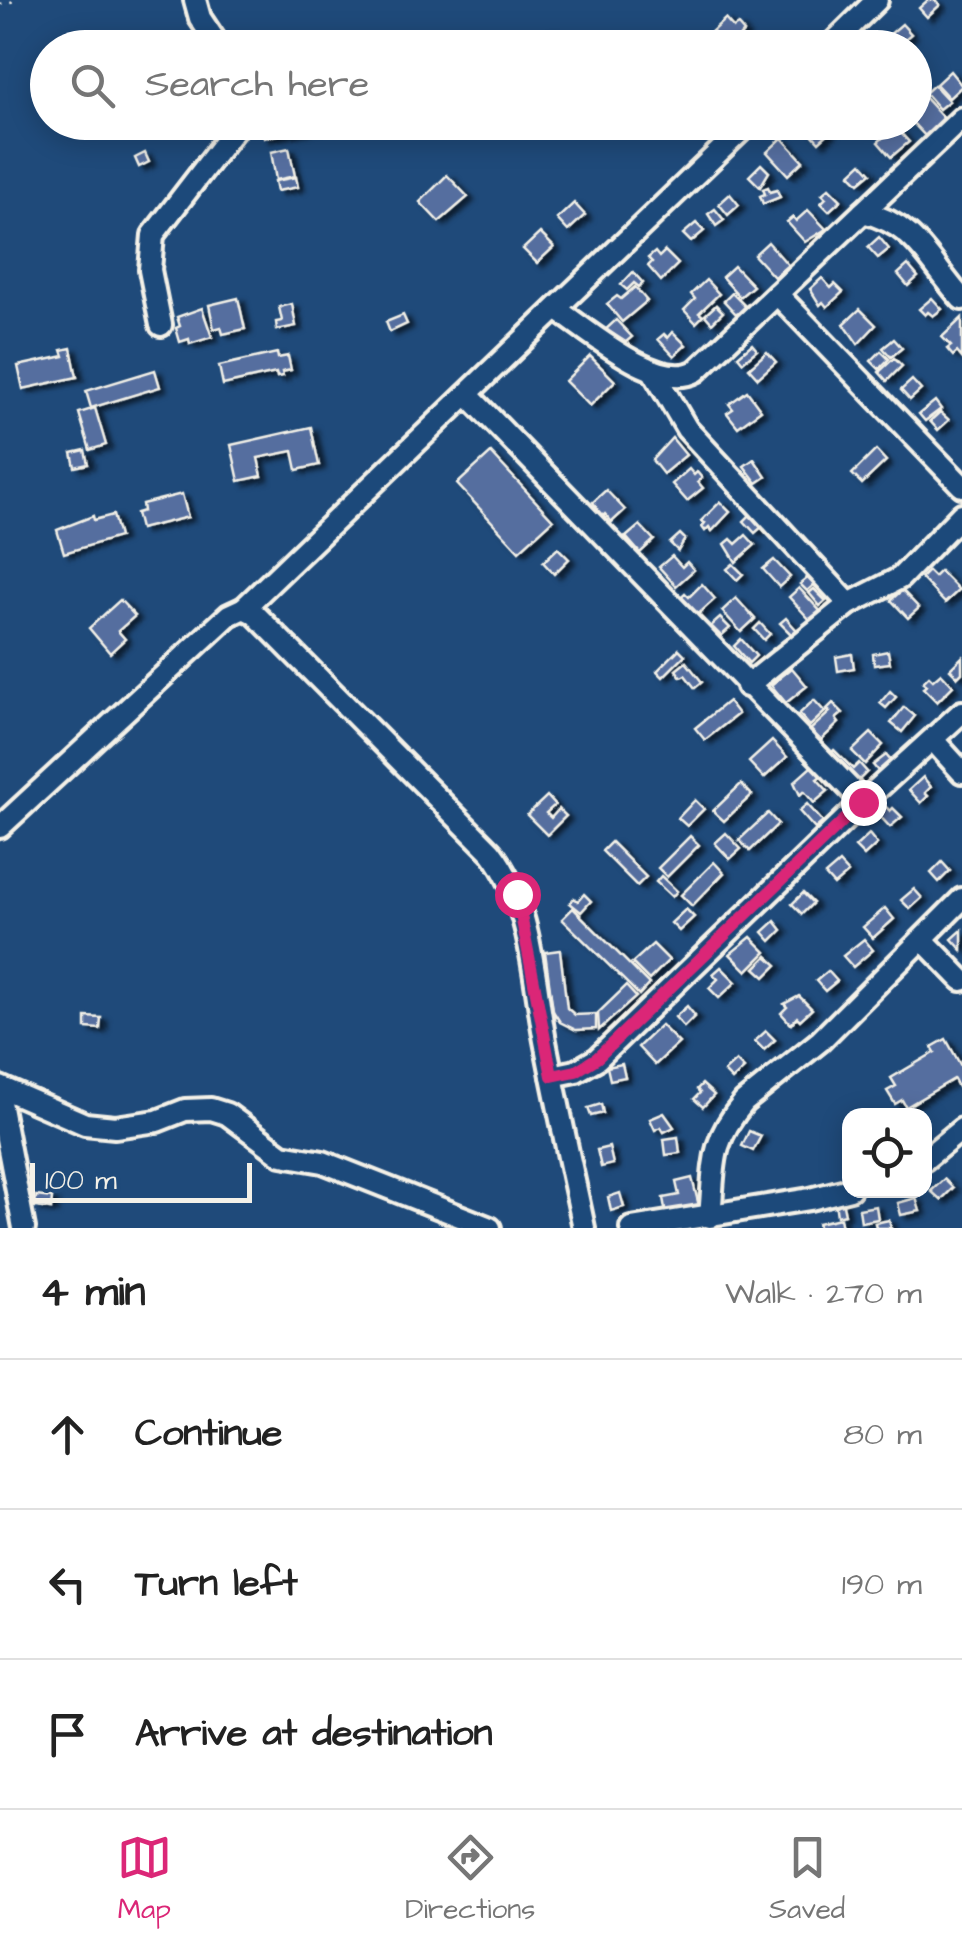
<!DOCTYPE html>
<html lang="en">
<head>
<meta charset="utf-8">
<style>
	:root { --surface:#fff; --page:#f6f6f6; --text:#222; --muted:#767676; --line:#e0e0e0; --accent:#db2777 }
	body { margin:0; font-family:"Architects Daughter",sans-serif; background:var(--page); color:var(--text) }
	.controls { position:absolute; right:30px; bottom:30px; display:grid; overflow:hidden; border-radius:20px; box-shadow:0 5px 25px #0003 }
	.controls button { width:90px; height:90px; display:grid; place-items:center; padding:0; border:0; border-bottom:2px solid var(--line); background:var(--surface); color:var(--text); font:50px sans-serif }
	.scale { position:absolute; left:30px; bottom:25px; width:222px; box-sizing:border-box; padding-left:10px; border:5px solid #f4f1e8; border-top:0; font-size:28px; line-height:35px; white-space:nowrap; color:#f4f1e8; -webkit-text-stroke:8px #1f4a7a; paint-order:stroke }
	.stop { position:absolute; width:30px; height:30px; margin:-22px; border:8px solid #db2777; border-radius:50%; background:#fff }
	.stop.end { background:#db2777; border-color:#fff; box-shadow:0 2px 10px #0008 }
	.list { margin:0; padding:0; list-style:none }
	h2 { display:flex; justify-content:space-between; align-items:center; height:130px; margin:0; padding:0 40px; font-size:42px }
	h2 small { font-size:32px; font-weight:400; color:var(--muted) }
	.list li { display:grid; grid-template-columns:65px 1fr auto; gap:30px; align-items:center; box-sizing:border-box; height:150px; padding:0 40px; border-top:2px solid var(--line) }
	.list b { display:block; font-size:38px; white-space:nowrap }
	.list em { font-size:32px; font-style:normal; color:var(--muted) }
	.icon { flex:none; width:55px; height:55px; fill:none; stroke:currentColor; stroke-width:2; stroke-linecap:round; stroke-linejoin:round }
	.map { position:relative; flex:none; width:962px; height:1228px; overflow:hidden }
	.search { position:absolute; background:var(--surface); box-shadow:0 5px 25px #0003; left:30px; right:30px; top:30px; height:110px; display:flex; align-items:center; gap:25px; box-sizing:border-box; padding:0 35px; border-radius:55px; color:var(--muted); font-size:38px }
	.sheet { height:580px; background:var(--surface) }
	nav { display:flex; justify-content:space-around; align-items:center; box-sizing:border-box; height:140px; border-top:2px solid var(--line); background:var(--surface); font-size:28px; color:var(--muted) }
	nav a { display:grid; justify-items:center; gap:5px }
	nav .on { color:var(--accent) }
	.map>svg:first-child { display:block }
	.building { fill:#546e9f; stroke:#f4f1e8; stroke-width:2.5; filter:url(#shadow) }
	.lines { fill:none; stroke-linecap:round; stroke-linejoin:round }
	.minor-casing { stroke:#f4f1e8; stroke-width:28 }
	.path { stroke:#f4f1e8; stroke-width:2.5; stroke-dasharray:2.5 8; stroke-linecap:butt }
	.minor { stroke:#1f4a7a; stroke-width:20 }
	.route { stroke:#db2777; stroke-width:12 }
</style>
</head>
<body>
<div class="map">
<svg width="962" height="1228" viewBox="0 0 962 1228">
	<defs>
		<filter id="shadow"><feDropShadow dx="6" dy="3.5" stdDeviation="2.5" flood-color="#0009"/></filter>
	</defs>
	<rect width="100%" height="100%" fill="#1f4a7a"/>
	<filter id="ink" filterUnits="userSpaceOnUse"><feTurbulence type="fractalNoise" baseFrequency=".01" numOctaves="2"/><feDisplacementMap in="SourceGraphic" scale="20" xChannelSelector="R" yChannelSelector="G"/><feConvolveMatrix kernelMatrix="1 2 1 2 8 2 1 2 1" color-interpolation-filters="sRGB"/></filter>
	<g filter="url(#ink)">
		<!-- building -->
		<g class="building">
			<polygon points="928,0 935,0 940,5 927,17 919,8"/>
			<polygon points="725,19 733,28 738,25 744,32 740,36 745,42 740,48 694,48"/>
			<polygon points="902,24 911,34 898,45 889,35"/>
			<polygon points="551,30 554,48 508,48 505,34"/>
			<polygon points="950,71 962,86 949,98 936,84"/>
			<polygon points="934,85 949,101 939,109 925,93"/>
			<polygon points="923,96 944,119 936,126 940,130 929,140 912,122 914,104"/>
			<polygon points="261,122 336,122 264,138"/>
			<polygon points="801,122 830,122 826,126 831,131 819,142"/>
			<polygon points="898,130 909,142 891,157 878,142 889,132 892,135"/>
			<polygon points="782,138 803,161 788,175 767,152"/>
			<polygon points="289,148 295,176 276,180 271,152"/>
			<polygon points="145,153 149,162 139,167 135,158"/>
			<polygon points="862,163 871,173 859,183 850,174"/>
			<polygon points="761,164 769,172 760,187 749,176"/>
			<polygon points="447,175 468,197 439,222 420,202"/>
			<polygon points="296,177 298,187 277,191 275,181"/>
			<polygon points="768,187 770,192 777,190 780,197 763,204 760,196 765,194 763,189"/>
			<polygon points="829,188 841,200 829,211 821,203 826,198 822,194"/>
			<polygon points="730,194 739,205 728,215 719,204"/>
			<polygon points="574,203 585,215 568,231 557,219"/>
			<polygon points="715,209 724,220 716,226 708,214"/>
			<polygon points="808,210 826,229 805,242 787,222 793,217 796,221"/>
			<polygon points="696,223 704,231 691,242 683,234"/>
			<polygon points="540,233 554,247 537,263 523,249"/>
			<polygon points="879,237 889,249 878,258 868,247"/>
			<polygon points="768,242 788,265 774,277 754,255"/>
			<polygon points="665,251 678,264 661,281 648,266 652,262 648,258 655,252 659,257"/>
			<polygon points="908,265 918,277 908,286 898,274"/>
			<polygon points="734,266 753,286 740,297 722,277"/>
			<polygon points="633,272 643,283 639,287 634,283 627,290 621,285"/>
			<polygon points="822,278 831,288 835,284 843,292 827,307 823,302 820,305 810,289"/>
			<polygon points="706,280 719,294 699,313 703,316 696,323 684,310 695,299 691,294"/>
			<polygon points="635,287 647,301 622,322 607,304 617,296 621,299"/>
			<polygon points="732,293 746,307 737,315 724,301"/>
			<polygon points="238,298 245,329 223,334 221,327 214,329 209,305"/>
			<polygon points="932,298 942,309 933,316 928,312 925,315 919,309"/>
			<polygon points="292,304 296,326 277,330 276,322 282,321 279,307"/>
			<polygon points="716,305 723,312 712,323 705,315"/>
			<polygon points="202,308 212,337 190,344 189,339 180,342 176,328 180,326 177,317"/>
			<polygon points="860,309 876,325 858,344 844,324"/>
			<polygon points="403,315 407,324 390,332 386,322"/>
			<polygon points="962,318 962,358 957,352 953,356 947,349 951,346 942,337"/>
			<polygon points="616,320 632,337 619,348 604,331"/>
			<polygon points="673,332 686,345 674,356 658,339 664,334 668,338"/>
			<polygon points="894,339 902,348 891,357 883,348"/>
			<polygon points="752,344 757,350 743,362 738,356"/>
			<polygon points="71,348 77,377 23,389 18,366 64,356 62,350"/>
			<polygon points="881,351 889,359 879,369 871,361"/>
			<polygon points="767,352 776,362 758,378 749,368"/>
			<polygon points="277,353 278,358 288,356 291,370 282,372 283,376 277,377 276,373 223,385 219,366"/>
			<polygon points="590,356 615,381 590,406 565,381"/>
			<polygon points="894,358 902,366 887,381 879,372"/>
			<polygon points="155,370 160,387 91,408 86,391"/>
			<polygon points="912,380 921,390 910,400 901,390"/>
			<polygon points="747,391 761,410 738,427 727,413 733,409 729,404"/>
			<polygon points="935,401 941,409 925,421 919,414"/>
			<polygon points="95,408 106,445 90,450 79,413"/>
			<polygon points="940,412 949,420 938,430 930,421"/>
			<polygon points="311,427 319,465 297,470 293,451 258,458 262,476 239,481 231,445"/>
			<polygon points="672,438 686,455 663,474 652,460"/>
			<polygon points="85,450 88,464 75,467 72,453"/>
			<polygon points="876,450 886,461 862,484 852,474"/>
			<polygon points="491,453 553,520 519,551 457,484"/>
			<polygon points="754,459 766,477 757,483 744,466"/>
			<polygon points="689,469 694,475 697,472 702,478 698,482 703,488 687,501 672,484"/>
			<polygon points="606,490 625,510 612,522 605,514 602,517 593,502"/>
			<polygon points="182,494 188,517 140,529 136,513 143,511 142,504"/>
			<polygon points="720,502 730,512 712,531 709,527 705,531 702,527 705,523 701,521"/>
			<polygon points="751,514 763,526 755,533 744,521"/>
			<polygon points="113,515 119,537 64,553 57,530 93,516 94,520"/>
			<polygon points="640,525 654,540 640,553 626,537"/>
			<polygon points="680,534 685,539 678,551 670,543"/>
			<polygon points="746,535 755,545 736,562 725,544 731,539 736,544"/>
			<polygon points="558,548 569,559 554,574 543,562"/>
			<polygon points="672,556 682,567 687,562 694,570 676,586 659,567"/>
			<polygon points="774,560 790,577 779,587 763,569"/>
			<polygon points="733,564 743,574 737,580 727,569"/>
			<polygon points="928,571 934,577 940,571 959,590 945,603 921,578"/>
			<polygon points="810,576 816,583 807,591 800,584"/>
			<polygon points="702,584 715,599 693,619 676,601 685,593 689,597"/>
			<polygon points="799,588 821,612 811,621 789,597"/>
			<polygon points="814,589 826,601 820,606 809,593"/>
			<polygon points="902,590 919,608 908,618 891,600"/>
			<polygon points="736,598 755,619 741,632 722,611"/>
			<polygon points="120,600 135,616 118,631 125,639 110,653 89,628"/>
			<polygon points="720,618 730,628 721,636 711,626"/>
			<polygon points="786,618 803,637 798,641 780,623"/>
			<polygon points="760,623 770,634 764,640 754,629"/>
			<polygon points="741,639 756,656 749,663 734,646"/>
			<polygon points="679,649 685,655 663,677 657,671"/>
			<polygon points="888,651 890,663 874,665 873,654"/>
			<polygon points="852,654 854,668 838,671 836,657"/>
			<polygon points="962,657 962,673 958,677 950,669"/>
			<polygon points="686,662 702,682 695,688 685,675 681,677 676,670"/>
			<polygon points="792,668 807,686 786,703 771,685"/>
			<polygon points="941,673 953,686 937,702 923,688 927,685 923,682 929,676 933,680"/>
			<polygon points="890,691 896,697 886,708 880,703"/>
			<polygon points="814,700 825,712 810,726 799,714"/>
			<polygon points="728,701 738,714 705,740 695,728"/>
			<polygon points="833,703 843,713 836,719 839,723 820,741 810,730 830,712 827,709"/>
			<polygon points="904,707 915,716 902,732 891,723"/>
			<polygon points="871,733 883,745 865,764 852,751"/>
			<polygon points="772,741 787,757 764,778 749,762"/>
			<polygon points="834,750 853,769 859,763 867,772 855,784 828,756"/>
			<polygon points="886,755 891,761 878,771 873,765"/>
			<polygon points="812,766 821,776 817,779 828,791 814,803 804,791 800,795 794,782"/>
			<polygon points="923,777 931,787 925,793 928,796 921,803 909,790"/>
			<polygon points="741,784 752,795 724,821 713,811"/>
			<polygon points="547,796 555,805 546,813 551,818 559,809 566,816 547,835 527,815"/>
			<polygon points="695,800 704,809 687,826 678,818"/>
			<polygon points="807,804 823,822 815,829 799,811"/>
			<polygon points="885,806 890,811 893,808 902,817 890,827 877,813"/>
			<polygon points="768,813 778,824 750,851 739,840"/>
			<polygon points="726,833 741,849 730,859 715,843"/>
			<polygon points="869,834 877,844 864,856 855,847"/>
			<polygon points="690,836 699,845 667,877 658,868"/>
			<polygon points="611,842 646,877 637,886 602,851"/>
			<polygon points="714,862 724,873 692,906 681,895"/>
			<polygon points="942,862 950,871 939,882 931,873"/>
			<polygon points="839,863 848,873 834,885 825,875"/>
			<polygon points="661,876 677,891 672,897 656,882"/>
			<polygon points="914,889 922,898 910,909 901,900"/>
			<polygon points="803,893 813,903 802,914 792,904"/>
			<polygon points="584,894 591,901 581,912 570,903 574,898 578,901"/>
			<polygon points="573,908 649,984 639,995 562,919"/>
			<polygon points="885,908 894,919 873,938 863,927"/>
			<polygon points="686,909 694,917 679,931 671,923"/>
			<polygon points="775,921 782,930 771,941 763,932"/>
			<polygon points="962,930 962,950 952,939"/>
			<polygon points="751,937 766,952 747,971 730,954"/>
			<polygon points="864,939 873,950 853,967 843,956"/>
			<polygon points="653,944 669,960 649,980 632,963"/>
			<polygon points="560,950 567,1008 575,1015 596,1014 596,1029 576,1030 560,1022 553,1011 545,952"/>
			<polygon points="767,956 777,965 765,977 755,968"/>
			<polygon points="721,967 736,982 719,998 709,988 718,979 713,974"/>
			<polygon points="828,971 837,981 825,991 816,981"/>
			<polygon points="626,986 636,997 599,1030 598,1013"/>
			<polygon points="799,996 812,1009 800,1020 797,1017 791,1024 781,1013 787,1007 784,1004"/>
			<polygon points="687,1006 695,1016 684,1027 675,1017"/>
			<polygon points="86,1017 101,1018 100,1029 86,1028"/>
			<polygon points="661,1025 679,1043 655,1065 638,1047"/>
			<polygon points="766,1031 775,1040 764,1050 755,1041"/>
			<polygon points="946,1039 962,1068 962,1085 958,1087 954,1079 906,1107 902,1100 895,1104 887,1091 896,1086 891,1078 935,1052 932,1047"/>
			<polygon points="736,1061 744,1069 732,1080 724,1072"/>
			<polygon points="622,1064 625,1077 610,1080 607,1067"/>
			<polygon points="702,1084 714,1095 703,1107 694,1099 700,1093 697,1089"/>
			<polygon points="601,1104 603,1113 591,1116 588,1108"/>
			<polygon points="664,1113 674,1127 664,1132 661,1127 655,1130 650,1119"/>
			<polygon points="749,1131 761,1136 753,1151 742,1146"/>
			<polygon points="678,1137 680,1153 666,1155 664,1139"/>
			<polygon points="609,1147 613,1164 601,1167 597,1150"/>
			<polygon points="692,1178 699,1206 666,1214 663,1198 679,1195 676,1182"/>
			<polygon points="944,1179 953,1188 941,1200 931,1191"/>
			<polygon points="620,1193 624,1207 611,1211 608,1197"/>
			<polygon points="36,1196 52,1198 51,1209 35,1207"/>
			<polygon points="916,1198 920,1211 901,1215 898,1203"/>
			<polygon points="842,1200 845,1214 837,1216 835,1202"/>
			<polygon points="876,1206 878,1219 861,1222 859,1209"/>
			<polygon points="840,1218 842,1228 819,1228 818,1223"/>
			<polygon points="889,1220 891,1228 876,1228 875,1223"/>
		</g>
		<g class="lines">
			<defs>
				<g id="minor">
					<polyline points="195,0 200,18 220,48"/>
					<polyline points="828,48 877,0"/>
					<path d="M863 212C917 225 928 261 962 299"/>
					<polyline points="777,294 962,486"/>
					<path d="M556 309C589 331 658 392 696 371L962 118"/>
					<polyline points="161,325 150,270 153,235 240,122"/>
					<polyline points="654,373 687,429 849,604"/>
					<polyline points="468,395 863,802"/>
					<polyline points="244,608 750,122"/>
					<polyline points="747,686 849,604 900,578 962,514"/>
					<polyline points="933,740 962,772"/>
					<path d="M0 827 229 615 244 608 254 613 491 852C532 905 533 977 545 1041 557 1103 571 1166 584 1228"/>
					<polyline points="923,940 962,980"/>
					<polyline points="552,1076 576,1071 597,1059 863,802 962,712"/>
					<polyline points="0,1087 85,1124 115,1127 157,1121 185,1110 211,1109 227,1114 282,1155 323,1162 490,1228"/>
					<polyline points="0,1102 24,1228"/>
					<polyline points="924,1160 962,1129"/>
					<path d="M710 1217C715 1165 709 1144 744 1102L820 1041 962 899"/>
					<polyline points="631,1228 810,1199 850,1189"/>
				</g>
			</defs>
			<!-- minor casing -->
			<use href="#minor" class="minor-casing"/>
			<!-- path -->
			<polyline class="path" points="0,4 20,0"/>
			<!-- minor -->
			<use href="#minor" class="minor"/>
		</g>
	</g>
	<g class="lines" filter="url(#ink)">
		<!-- route -->
		<polyline class="route" points="517,894 552,1076 576,1071 597,1058 863,802"/>
	</g>
</svg>
<div class="controls">
<button><svg class="icon" aria-label="locate" viewBox="0 0 24 24"><circle cx="12" cy="12" r="6"/><path d="M12 2v4M12 18v4M2 12h4M18 12h4"/></svg></button>
</div>
<div class="scale">100 m</div>
<div class="stop" style="left:517px;top:894px"></div>
<div class="stop end" style="left:863px;top:802px"></div>
<div class="search"><svg class="icon" aria-label="search" viewBox="0 0 24 24"><circle cx="10" cy="10" r="6"/><path d="M15 15l6 6"/></svg>Search here</div>
</div>
<section class="sheet">
<h2>4 min<small>Walk · 270 m</small></h2>
<ul class="list">
<li><svg class="icon" aria-label="ahead" viewBox="0 0 24 24"><path d="M12 20V5M6 11l6-6 6 6"/></svg><div><b>Continue</b></div><em>80 m</em></li>
<li><svg class="icon" aria-label="left" viewBox="0 0 24 24"><path d="M17 20v-9H6M10 6l-5 5 5 5"/></svg><div><b>Turn left</b></div><em>190 m</em></li>
<li><svg class="icon" aria-label="arrive" viewBox="0 0 24 24"><path d="M6 21V4h12l-3 4 3 4H6"/></svg><div><b>Arrive at destination</b></div></li>
</ul>
</section>
<nav>
<a class="on"><svg class="icon" aria-label="map" viewBox="0 0 24 24"><path d="M3 6l6-2 6 2 6-2v14l-6 2-6-2-6 2zM9 4v14M15 6v14"/></svg>Map</a>
<a><svg class="icon" aria-label="directions" viewBox="0 0 24 24"><path d="M12 3l9 9-9 9-9-9zM9 14v-3h6M13 9l2 2-2 2"/></svg>Directions</a>
<a><svg class="icon" aria-label="saved" viewBox="0 0 24 24"><path d="M7 4h10v16l-5-4-5 4z"/></svg>Saved</a>
</nav>
</body>
</html>
